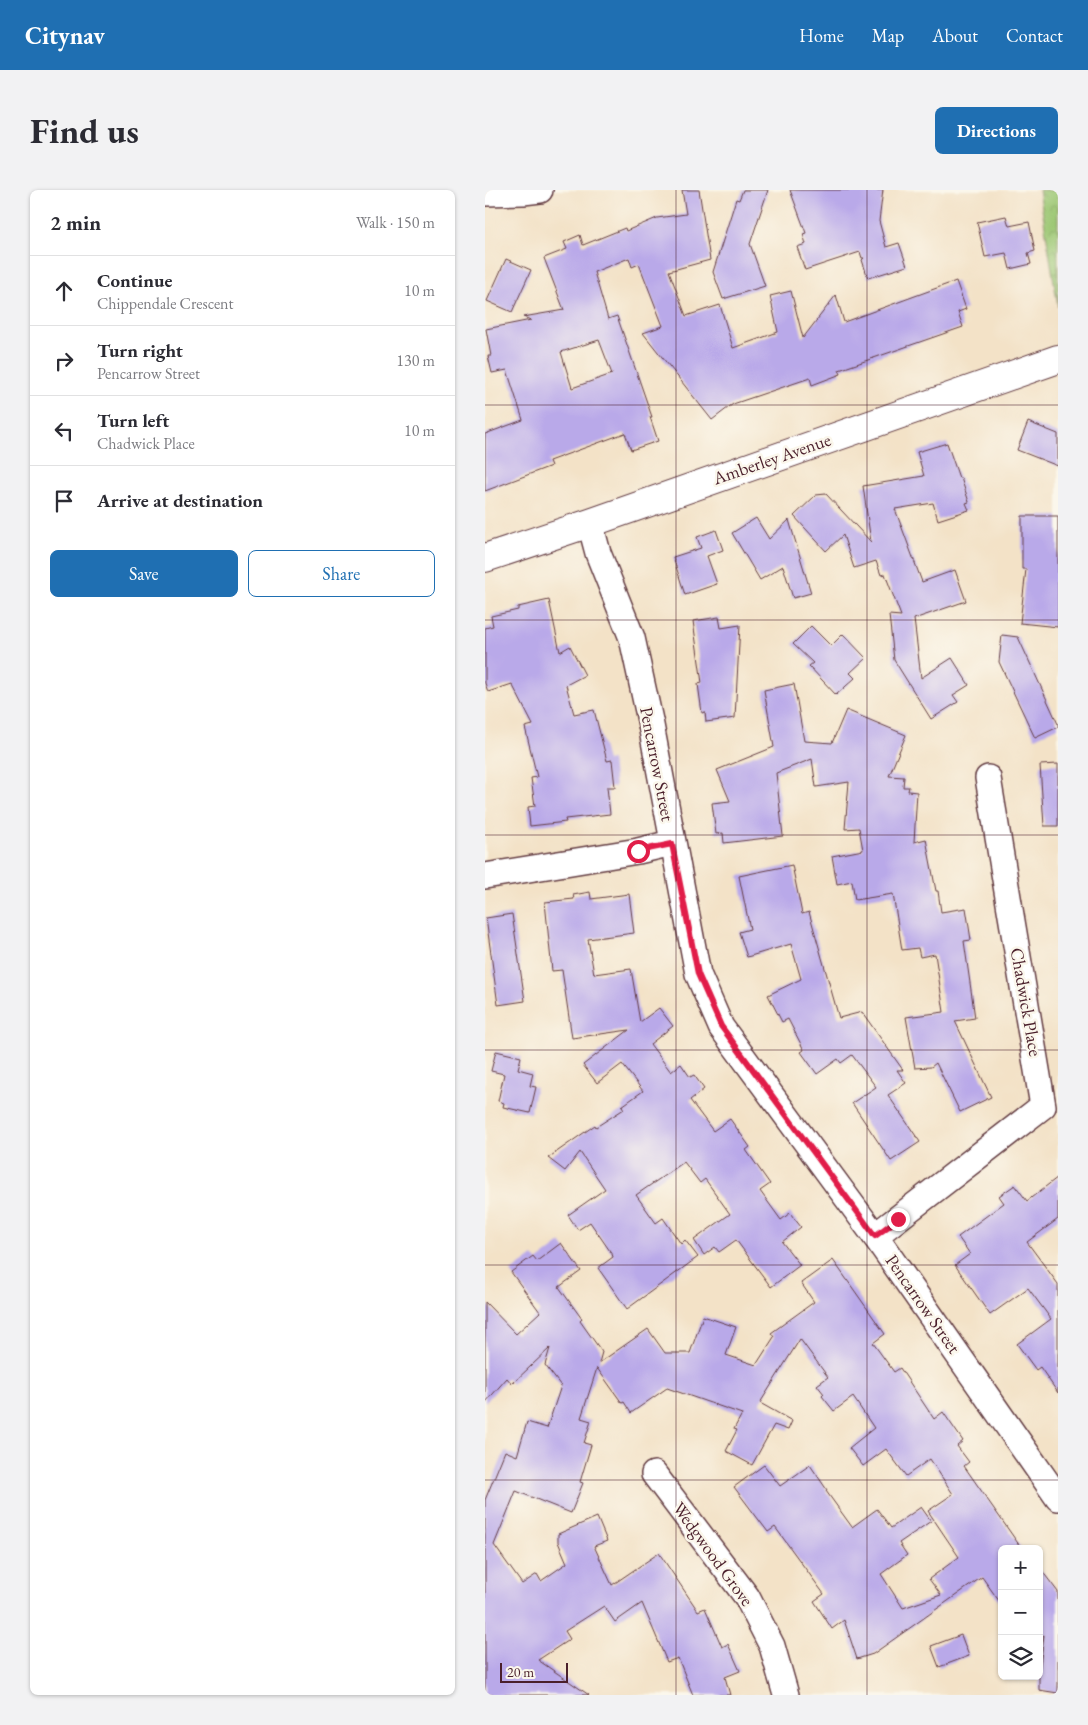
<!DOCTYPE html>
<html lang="en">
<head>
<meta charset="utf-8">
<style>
	:root { --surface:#fff; --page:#f2f2f3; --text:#2b2b33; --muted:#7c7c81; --line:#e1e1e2; --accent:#1f6fb2 }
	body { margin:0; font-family:"EB Garamond",serif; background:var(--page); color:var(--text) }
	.controls { position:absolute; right:15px; bottom:15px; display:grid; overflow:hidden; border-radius:8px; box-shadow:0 1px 4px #0004 }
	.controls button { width:45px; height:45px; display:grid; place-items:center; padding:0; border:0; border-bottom:1px solid var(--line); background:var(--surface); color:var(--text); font:25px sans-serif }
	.scale { position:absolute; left:15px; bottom:12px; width:68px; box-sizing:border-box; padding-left:5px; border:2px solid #4a1f2b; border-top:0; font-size:14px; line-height:18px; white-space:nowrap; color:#4a1f2b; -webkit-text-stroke:4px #fbf7ec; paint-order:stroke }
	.stop { position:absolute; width:15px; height:15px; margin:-11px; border:4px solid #e11d48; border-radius:50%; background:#fff }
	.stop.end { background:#e11d48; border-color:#fff; box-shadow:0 1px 5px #0008 }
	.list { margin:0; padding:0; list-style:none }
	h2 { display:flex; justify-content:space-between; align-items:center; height:65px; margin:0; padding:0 20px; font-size:21px }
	h2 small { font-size:16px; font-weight:400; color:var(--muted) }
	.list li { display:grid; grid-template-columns:32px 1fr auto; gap:15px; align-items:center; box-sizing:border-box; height:70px; padding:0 20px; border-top:1px solid var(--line) }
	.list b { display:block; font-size:19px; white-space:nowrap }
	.list p { margin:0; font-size:16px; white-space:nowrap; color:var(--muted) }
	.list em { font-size:16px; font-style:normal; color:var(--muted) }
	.actions { display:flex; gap:10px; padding:15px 20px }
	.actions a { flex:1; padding:11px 0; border:1px solid var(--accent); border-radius:8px; text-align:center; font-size:18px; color:var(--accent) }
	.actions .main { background:var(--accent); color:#fff }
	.icon { flex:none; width:28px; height:28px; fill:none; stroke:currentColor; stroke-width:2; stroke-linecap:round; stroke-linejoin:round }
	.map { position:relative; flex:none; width:573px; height:1505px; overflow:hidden; border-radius:8px }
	header { display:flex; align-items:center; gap:30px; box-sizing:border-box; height:70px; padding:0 25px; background:var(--accent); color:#fff }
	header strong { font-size:24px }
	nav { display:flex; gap:28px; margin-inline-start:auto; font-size:18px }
	.intro { display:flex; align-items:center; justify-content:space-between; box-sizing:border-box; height:120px; padding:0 30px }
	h1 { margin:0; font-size:35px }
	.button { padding:12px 22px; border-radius:8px; background:var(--accent); color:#fff; font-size:18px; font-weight:700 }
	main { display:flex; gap:30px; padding:0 30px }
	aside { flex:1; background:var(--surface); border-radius:8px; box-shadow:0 1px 4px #0004 }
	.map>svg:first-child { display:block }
	.park { fill:url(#park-crowns); stroke:#747450 }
	.building { fill:#b9a9e9; fill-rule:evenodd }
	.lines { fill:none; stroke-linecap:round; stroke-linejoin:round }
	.minor-casing { stroke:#633c42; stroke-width:28 }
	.tertiary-casing { stroke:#633c42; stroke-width:30 }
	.minor { stroke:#fff; stroke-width:25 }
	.tertiary { stroke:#fff; stroke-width:28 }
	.route { stroke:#e11d48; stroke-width:6 }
	.grid { fill:none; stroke:#4a1f2b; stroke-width:1; stroke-opacity:0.55 }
	.labels { text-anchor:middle; stroke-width:5; stroke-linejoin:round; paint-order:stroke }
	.street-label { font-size:18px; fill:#4a1f2b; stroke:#fbf7ec }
</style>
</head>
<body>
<header>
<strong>Citynav</strong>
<nav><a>Home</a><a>Map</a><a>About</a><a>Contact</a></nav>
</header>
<div class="intro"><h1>Find us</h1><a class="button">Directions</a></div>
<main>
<aside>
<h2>2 min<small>Walk · 150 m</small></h2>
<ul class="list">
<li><svg class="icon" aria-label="ahead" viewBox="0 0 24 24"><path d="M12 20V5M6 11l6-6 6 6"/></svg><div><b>Continue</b><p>Chippendale Crescent</p></div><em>10 m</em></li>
<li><svg class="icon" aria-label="right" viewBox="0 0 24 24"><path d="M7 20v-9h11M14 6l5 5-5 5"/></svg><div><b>Turn right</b><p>Pencarrow Street</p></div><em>130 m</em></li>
<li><svg class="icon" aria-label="left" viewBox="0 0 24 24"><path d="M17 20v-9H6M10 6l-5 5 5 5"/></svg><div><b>Turn left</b><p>Chadwick Place</p></div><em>10 m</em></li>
<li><svg class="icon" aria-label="arrive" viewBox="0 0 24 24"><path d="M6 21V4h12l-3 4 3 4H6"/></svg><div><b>Arrive at destination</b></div></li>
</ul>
<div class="actions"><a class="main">Save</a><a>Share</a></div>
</aside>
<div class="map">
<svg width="573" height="1505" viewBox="0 0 573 1505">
	<defs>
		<pattern id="park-crowns" width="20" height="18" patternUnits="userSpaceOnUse" patternTransform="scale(1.25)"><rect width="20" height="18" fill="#9dc875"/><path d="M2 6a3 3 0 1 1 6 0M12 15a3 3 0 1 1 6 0" fill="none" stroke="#89ab65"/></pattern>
	</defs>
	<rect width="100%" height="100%" fill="#fbf7ec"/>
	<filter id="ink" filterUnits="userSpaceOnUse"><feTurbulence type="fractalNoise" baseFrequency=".02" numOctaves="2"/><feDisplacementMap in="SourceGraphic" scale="10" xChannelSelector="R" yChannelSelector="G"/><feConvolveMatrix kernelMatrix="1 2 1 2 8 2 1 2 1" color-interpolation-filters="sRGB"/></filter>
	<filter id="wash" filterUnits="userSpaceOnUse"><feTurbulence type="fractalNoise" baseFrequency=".0096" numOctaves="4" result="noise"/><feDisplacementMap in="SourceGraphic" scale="20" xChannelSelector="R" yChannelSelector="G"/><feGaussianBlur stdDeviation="1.12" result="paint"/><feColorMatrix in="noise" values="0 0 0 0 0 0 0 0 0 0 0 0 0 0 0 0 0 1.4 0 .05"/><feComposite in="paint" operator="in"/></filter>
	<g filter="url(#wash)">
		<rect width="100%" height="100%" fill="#f3e2c7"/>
		<!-- park -->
		<polygon class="park" points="554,0 573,0 573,117"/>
		<g id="blocks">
			<!-- building -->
			<g class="building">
				<path d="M197 0H214L225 70 184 81 201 126 235 115 248 158 293 142 285 106 306 101 318 148 351 105 359 132 471 91 481 119 473 122 478 137 354 180 356 184 327 195 325 188 248 214 227 230 158 143 178 136 154 74 147 77 144 68 109 82 123 129 132 126 167 227H165L173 251 146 260 140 243 64 271 66 276 0 301V244L38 230 22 180 7 183 3 166H6L1 139 46 130 38 127 79 120 59 68 82 59 79 52 95 45 98 55 140 38 141 41 172 28 201 24ZM114 150 127 184 87 198 76 162Z"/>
				<polygon points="258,0 283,0 265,54 280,96 238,109 228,82 251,9 254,10"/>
				<polygon points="305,0 398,0 394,31 401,57 414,53 422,76 383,88 377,70 379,68 377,68 375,62 320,80 312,57 321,54 318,44 321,43"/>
				<polygon points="521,26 524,36 544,32 550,61 543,63 546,74 525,79 521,63 500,67 492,32"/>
				<polygon points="21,69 46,80 27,122 2,111"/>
				<polygon points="543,232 573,244 573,276 532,260"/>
				<polygon points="462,253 474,288 476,288 484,312 481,313 484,320 453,330 448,313 410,319 437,392 470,380 481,411 429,429 436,488 467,468 484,495 468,505 473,512 446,529 409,470 404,425 416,426 400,384 396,385 391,371 369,378 358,345 341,361 309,326 331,305 341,304 386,352 378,296 439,286 432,262"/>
				<polygon points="537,326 573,326 573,437 535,433 541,379 537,379"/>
				<polygon points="271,328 284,349 304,330 326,403 308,408 298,376 275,390 247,343"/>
				<polygon points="231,340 238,360 222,366 232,394 200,405 188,367 216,358 212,347"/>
				<polygon points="64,410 75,462 85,456 100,485 81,495 89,524 109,520 122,571 127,570 130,597 122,597 125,624 80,629 81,632 45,636 43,617 50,616 46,588 52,587 40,537 48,535 27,494 3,502 0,493 0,438 8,436 6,426 33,420 33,417"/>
				<polygon points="234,427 236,438 255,435 250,528 221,532 220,522 217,523 213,494 217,493 208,431"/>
				<polygon points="326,436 346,456 358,444 381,468 365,483 370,488 351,505 324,476 328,473 308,454"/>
				<polygon points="517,445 533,447 573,534 573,537 550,548 514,472"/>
				<polygon points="309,494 319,551 347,553 361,520 421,545 404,586 419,587 418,597 424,597 423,601 432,602 429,652 441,649 451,701 453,701 456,722 481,718 486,750 479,751 490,828 470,831 506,907 475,922 451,873 446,877 430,878 421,827 459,822 450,764 435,767 433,758 417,760 408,704 370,710 367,691 352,694 347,666 378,660 374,638 360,639 364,592 331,597 327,569 291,583 298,646 239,653 238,643 231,644 227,613 245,611 232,580 289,557 279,500"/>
				<polygon points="573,574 573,636 559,636 555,575"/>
				<polygon points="307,675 317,724 324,722 354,828 377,822 418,880 412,880 421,893 403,905 435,952 406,971 367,913 391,897 367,865 356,873 353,869 332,884 316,862 319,860 303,829 297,832 283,805 316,789 306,754 262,767 254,742 265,739 254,686"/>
				<polygon points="105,702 106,709 144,704 149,743 103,749 109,784 146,779 155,832 174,818 188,836 165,854 186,882 196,874 205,887 209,885 219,899 205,910 228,941 245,929 265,957 261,960 285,994 275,1001 296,1030 305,1023 316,1037 297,1052 315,1075 286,1097 251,1050 234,1062 230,1057 219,1065 209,1050 245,1024 220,989 215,993 199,972 151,1005 171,1033 178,1028 196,1054 200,1050 213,1067 142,1119 113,1078 128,1067 127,1064 105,1032 93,1040 83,1025 120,999 95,962 80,981 63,968 110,935 111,937 139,919 137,916 158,901 137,874 112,893 98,875 144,840 87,848 77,780 67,781 60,712 89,709 88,705"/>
				<polygon points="27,724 40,811 13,815 1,728"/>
				<polygon points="11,861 36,867 33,879 48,883 45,896 51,897 45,923 18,917 19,913 13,911 19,884 6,881"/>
				<polygon points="573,987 573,1029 542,1052 573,1094 573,1203 555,1177 551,1180 532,1154 566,1129 543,1098 505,1125 470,1075 485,1064 473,1047 519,1013 514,1006 530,995 542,1011"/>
				<polygon points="76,1053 96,1081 74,1097 97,1129 95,1131 117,1162 114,1173 163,1139 180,1163 205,1163 218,1126 251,1137 241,1165 271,1175 289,1147 286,1143 329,1112 316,1093 348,1070 400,1144 388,1153 409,1182 415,1178 449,1229 458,1222 478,1251 472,1256 484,1272 479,1276 537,1359 517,1359 517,1415 497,1387 388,1464 372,1469 359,1430 347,1439 329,1411 339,1404 290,1337 283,1342 249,1297 279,1275 295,1296 325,1275 342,1300 341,1301 367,1337 392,1319 406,1338 436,1317 446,1331 414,1353 422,1365 396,1384 418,1418 456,1405 444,1389 474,1367 443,1321 468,1304 445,1269 421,1286 401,1259 378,1276 364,1258 389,1238 368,1207 349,1221 337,1206 339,1204 332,1195 343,1187 315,1149 275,1213 307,1231 303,1240 289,1235 267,1275 241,1261 252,1240 249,1239 257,1224 182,1198 146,1223 139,1212 137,1213 112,1178 96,1228 106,1231 99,1253 106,1255 95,1292 98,1293 86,1323 31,1301 9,1355 37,1394 52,1384 56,1391 82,1373 73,1352 73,1344 112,1327 122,1351 109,1356 127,1395 174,1363 213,1421 220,1418 237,1457 243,1454 255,1481 240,1487 245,1505 208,1505 193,1468 182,1472 157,1413 130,1432 119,1416 80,1441 85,1449 53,1470 104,1505 0,1505 0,1310 20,1261 32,1266 42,1232 62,1238 76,1196 60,1175 65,1158 27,1194 22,1188 0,1213 0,1112 31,1144 55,1122 26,1082 48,1066 52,1071"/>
				<polygon points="554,1377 573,1402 573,1503 554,1500 554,1483 559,1445 554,1448"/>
				<polygon points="476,1445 484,1466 454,1477 446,1456"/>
			</g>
		</g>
	</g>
	<g filter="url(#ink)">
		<use href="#blocks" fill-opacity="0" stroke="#633c42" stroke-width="1"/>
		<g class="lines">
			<defs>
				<g id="minor">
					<polyline points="0,3 38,2 55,0"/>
					<polyline points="105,333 113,363 147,448 166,535 213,784 236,837 390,1046 573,1308"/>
					<polyline points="0,686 153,661 187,653"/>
					<polyline points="390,1046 558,916 503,588"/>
					<polyline points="169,1284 262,1407 287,1456 301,1505"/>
				</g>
				<polyline id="tertiary" points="0,368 105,333 573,169"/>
			</defs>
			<!-- minor casing -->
			<use href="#minor" class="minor-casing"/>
			<!-- tertiary casing -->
			<use href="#tertiary" class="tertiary-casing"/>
			<!-- minor -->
			<use href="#minor" class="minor"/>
			<!-- tertiary -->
			<use href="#tertiary" class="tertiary"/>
		</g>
	</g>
	<g class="lines" filter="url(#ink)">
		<!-- route -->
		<polyline class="route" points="153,661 187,654 213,784 236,836 390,1046 413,1029"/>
	</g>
	<!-- grid -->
	<path class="grid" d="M191 0V1505M382 0V1505M0 215H573M0 430H573M0 645H573M0 860H573M0 1075H573M0 1290H573"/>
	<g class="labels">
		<!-- street labels -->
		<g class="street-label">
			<text transform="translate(287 269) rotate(-19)" y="6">Amberley Avenue</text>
			<text transform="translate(172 574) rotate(79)" y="6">Pencarrow Street</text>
			<text transform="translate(541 812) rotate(80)" y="6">Chadwick Place</text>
			<text transform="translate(438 1114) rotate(55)" y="6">Pencarrow Street</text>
			<text transform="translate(228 1364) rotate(54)" y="6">Wedgwood Grove</text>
		</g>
	</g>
</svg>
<div class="controls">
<button>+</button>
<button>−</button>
<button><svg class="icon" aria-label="layers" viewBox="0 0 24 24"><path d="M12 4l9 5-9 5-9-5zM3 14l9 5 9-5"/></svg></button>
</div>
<div class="scale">20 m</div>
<div class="stop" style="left:153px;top:661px"></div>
<div class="stop end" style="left:413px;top:1029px"></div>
</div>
</main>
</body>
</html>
